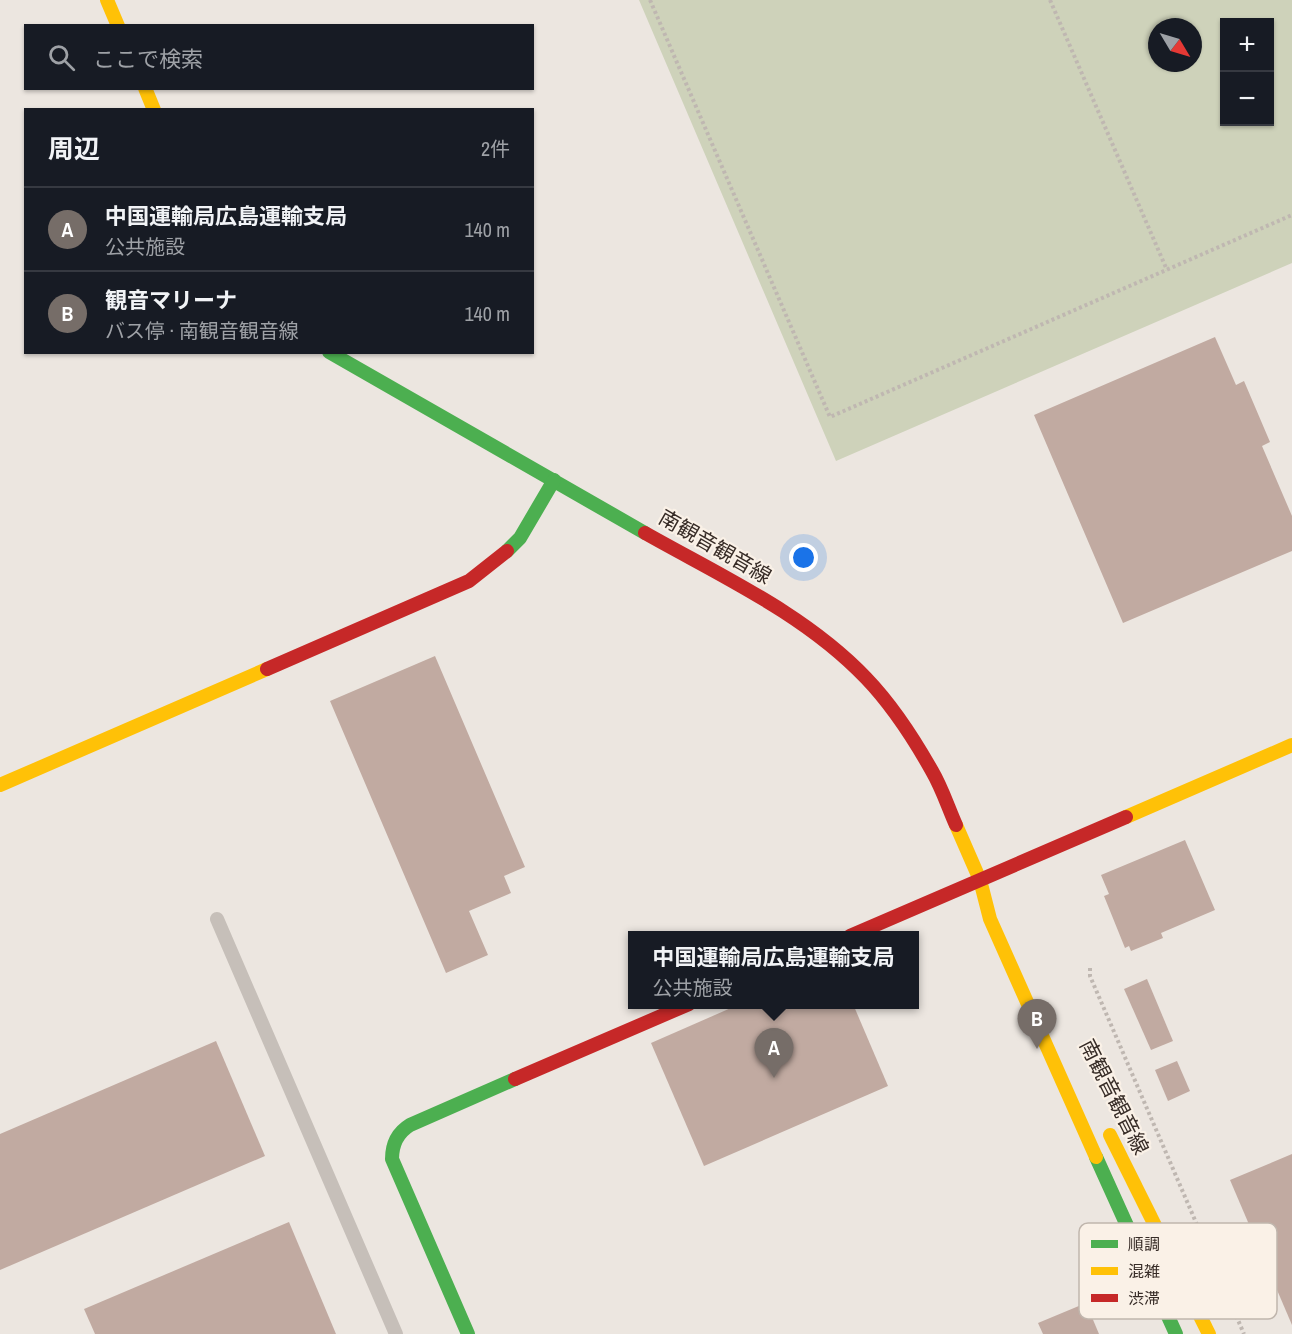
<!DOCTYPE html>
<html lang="ja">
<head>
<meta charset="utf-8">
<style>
	:root { --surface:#171b24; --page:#20242c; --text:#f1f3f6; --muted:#9ea1a6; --line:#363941; --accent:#766d68 }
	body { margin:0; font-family:"Archivo Narrow","Noto Sans JP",sans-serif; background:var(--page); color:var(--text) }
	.controls { position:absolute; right:18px; top:18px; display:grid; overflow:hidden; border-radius:0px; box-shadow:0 2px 4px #0004 }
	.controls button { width:54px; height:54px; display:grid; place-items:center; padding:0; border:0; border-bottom:2px solid var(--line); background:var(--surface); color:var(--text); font:30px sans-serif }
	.compass { position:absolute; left:1148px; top:18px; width:54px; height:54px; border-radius:50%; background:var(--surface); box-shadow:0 2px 4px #0004; rotate:128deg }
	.you { position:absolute; left:804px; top:558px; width:21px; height:21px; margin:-15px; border:4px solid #fff; border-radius:50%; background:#1a73e8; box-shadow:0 0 0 9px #1a73e833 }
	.badge { display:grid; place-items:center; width:39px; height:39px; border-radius:50%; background:var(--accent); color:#fff; font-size:20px; font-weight:700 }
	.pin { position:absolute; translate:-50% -50px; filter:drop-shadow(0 2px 3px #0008) }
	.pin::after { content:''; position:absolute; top:32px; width:21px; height:18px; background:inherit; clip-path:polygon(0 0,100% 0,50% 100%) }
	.popup { position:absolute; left:628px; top:931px; width:291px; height:78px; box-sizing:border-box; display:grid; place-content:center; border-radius:0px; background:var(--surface); filter:drop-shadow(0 2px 4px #0005); font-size:20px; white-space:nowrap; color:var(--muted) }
	.popup b { font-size:22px; color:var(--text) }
	.popup::after { content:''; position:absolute; left:50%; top:100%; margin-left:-12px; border:12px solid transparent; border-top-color:var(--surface) }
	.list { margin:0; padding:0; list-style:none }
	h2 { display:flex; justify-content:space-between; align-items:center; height:78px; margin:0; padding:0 24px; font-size:26px }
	h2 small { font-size:20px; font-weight:400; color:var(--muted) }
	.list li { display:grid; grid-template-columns:39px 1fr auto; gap:18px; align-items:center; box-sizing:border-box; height:84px; padding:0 24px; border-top:2px solid var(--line) }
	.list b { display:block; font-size:22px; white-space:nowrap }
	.list p { margin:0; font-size:20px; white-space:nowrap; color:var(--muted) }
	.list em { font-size:20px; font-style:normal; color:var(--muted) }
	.icon { flex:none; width:33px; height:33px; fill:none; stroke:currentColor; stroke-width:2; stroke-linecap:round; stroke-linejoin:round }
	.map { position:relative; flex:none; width:1292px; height:1334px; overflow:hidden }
	.search { position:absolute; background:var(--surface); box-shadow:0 2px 4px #0004; left:24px; top:24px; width:510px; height:66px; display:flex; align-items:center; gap:15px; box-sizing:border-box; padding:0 21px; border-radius:0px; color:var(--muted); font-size:22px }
	.panel { position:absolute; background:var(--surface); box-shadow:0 2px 4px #0004; left:24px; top:108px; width:510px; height:246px; border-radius:0px }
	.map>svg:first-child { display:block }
	.green { fill:#ced2ba; fill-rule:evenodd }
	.building { fill:#c1aaa1 }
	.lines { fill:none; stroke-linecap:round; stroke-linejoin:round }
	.path { stroke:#bfb7b1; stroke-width:4; stroke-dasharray:3 3; stroke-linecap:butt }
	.lane { stroke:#c6bfb9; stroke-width:14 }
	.fast { stroke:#4caf50; stroke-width:14 }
	.slow { stroke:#ffc107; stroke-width:14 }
	.jam { stroke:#c62828; stroke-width:14 }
	.labels { text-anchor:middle; stroke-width:4.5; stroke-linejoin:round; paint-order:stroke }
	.street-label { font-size:21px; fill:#372c27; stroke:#faf1e7 }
	.key { fill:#faf1e7; stroke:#c0b6ad; stroke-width:1.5 }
	.key-label { font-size:16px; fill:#372c27 }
</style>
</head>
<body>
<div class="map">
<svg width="1292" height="1334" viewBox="0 0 1292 1334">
	<rect width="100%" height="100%" fill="#ece6e0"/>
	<!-- green -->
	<path class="green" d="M639 0H1292V263L836 461ZM1224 22H1270V122H1224ZM1157 27H1193V63H1157Z"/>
	<!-- building -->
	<g class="building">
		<polygon points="1215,337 1236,385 1244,381 1270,442 1262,446 1292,516 1292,551 1123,623 1034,415"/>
		<polygon points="435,656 525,867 504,876 511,893 469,911 488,955 446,973 330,701"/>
		<polygon points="1185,840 1215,910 1161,933 1163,938 1131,951 1129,946 1125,948 1104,896 1109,894 1101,875"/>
		<polygon points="1147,979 1173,1041 1151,1050 1124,989"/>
		<polygon points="740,1004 853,1004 888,1086 704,1166 651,1043"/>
		<polygon points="216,1041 265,1156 0,1270 0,1134"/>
		<polygon points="1177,1061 1190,1091 1168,1101 1155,1070"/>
		<polygon points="1292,1154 1292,1325 1230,1180"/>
		<polygon points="289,1222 336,1334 95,1334 84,1309"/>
		<polygon points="1086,1303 1099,1334 1043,1334 1038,1323"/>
	</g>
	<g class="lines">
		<!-- path -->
		<g class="path">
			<polyline points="650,0 830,417 1292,215"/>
			<polyline points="1050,0 1167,270"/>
			<polyline points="1090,968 1090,976 1244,1334"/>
		</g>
		<!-- lane -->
		<polyline class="lane" points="217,919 396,1334"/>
		<!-- fast -->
		<g class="fast">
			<polyline points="329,352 645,533"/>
			<polyline points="507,551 520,538 554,480"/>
			<polyline points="1096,1157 1176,1334"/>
			<path d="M468 1334 392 1159C392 1144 397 1133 410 1125L515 1079"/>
		</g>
		<!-- slow -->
		<g class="slow">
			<polyline points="107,0 118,26"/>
			<polyline points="145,88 154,110"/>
			<polyline points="0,785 267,669"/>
			<polyline points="1126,817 1292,745"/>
			<polyline points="956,825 980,880 990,919 1096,1157"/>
			<polyline points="1110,1135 1209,1334"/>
		</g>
		<!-- jam -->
		<g class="jam">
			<path d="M645 533C721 576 805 614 866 678 892 705 914 739 932 771 942 788 948 807 956 825"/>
			<polyline points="267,669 469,581 507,551"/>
			<polyline points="850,936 1126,817"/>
			<polyline points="515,1079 689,1004"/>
		</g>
	</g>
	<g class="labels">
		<!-- street labels -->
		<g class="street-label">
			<text transform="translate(715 547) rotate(30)" y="7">南観音観音線</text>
			<text transform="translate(1114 1097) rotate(63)" y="7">南観音観音線</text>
		</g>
	</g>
	<!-- legend -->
	<rect x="1079" y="1223" width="198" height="96" rx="9" class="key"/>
	<rect x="1091" y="1240" width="27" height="8" fill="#4caf50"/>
	<rect x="1091" y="1267" width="27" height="8" fill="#ffc107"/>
	<rect x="1091" y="1294" width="27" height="8" fill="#c62828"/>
	<g class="key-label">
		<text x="1128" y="1250">順調</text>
		<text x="1128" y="1277">混雑</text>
		<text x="1128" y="1304">渋滞</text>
	</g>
</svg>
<div class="controls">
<button>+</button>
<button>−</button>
</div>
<svg class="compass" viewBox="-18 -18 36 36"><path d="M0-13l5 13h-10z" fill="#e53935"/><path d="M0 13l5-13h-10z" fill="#9ea1a6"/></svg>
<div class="you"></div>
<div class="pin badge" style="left:774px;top:1078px">A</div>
<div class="popup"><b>中国運輸局広島運輸支局</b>公共施設</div>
<div class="pin badge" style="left:1037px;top:1049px">B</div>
<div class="search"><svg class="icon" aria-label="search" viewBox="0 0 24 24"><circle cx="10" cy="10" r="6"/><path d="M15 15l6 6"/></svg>ここで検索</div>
<section class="panel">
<h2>周辺<small>2件</small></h2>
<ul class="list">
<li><span class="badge">A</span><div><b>中国運輸局広島運輸支局</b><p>公共施設</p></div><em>140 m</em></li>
<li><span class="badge">B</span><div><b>観音マリーナ</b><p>バス停 · 南観音観音線</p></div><em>140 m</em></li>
</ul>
</section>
</div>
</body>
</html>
